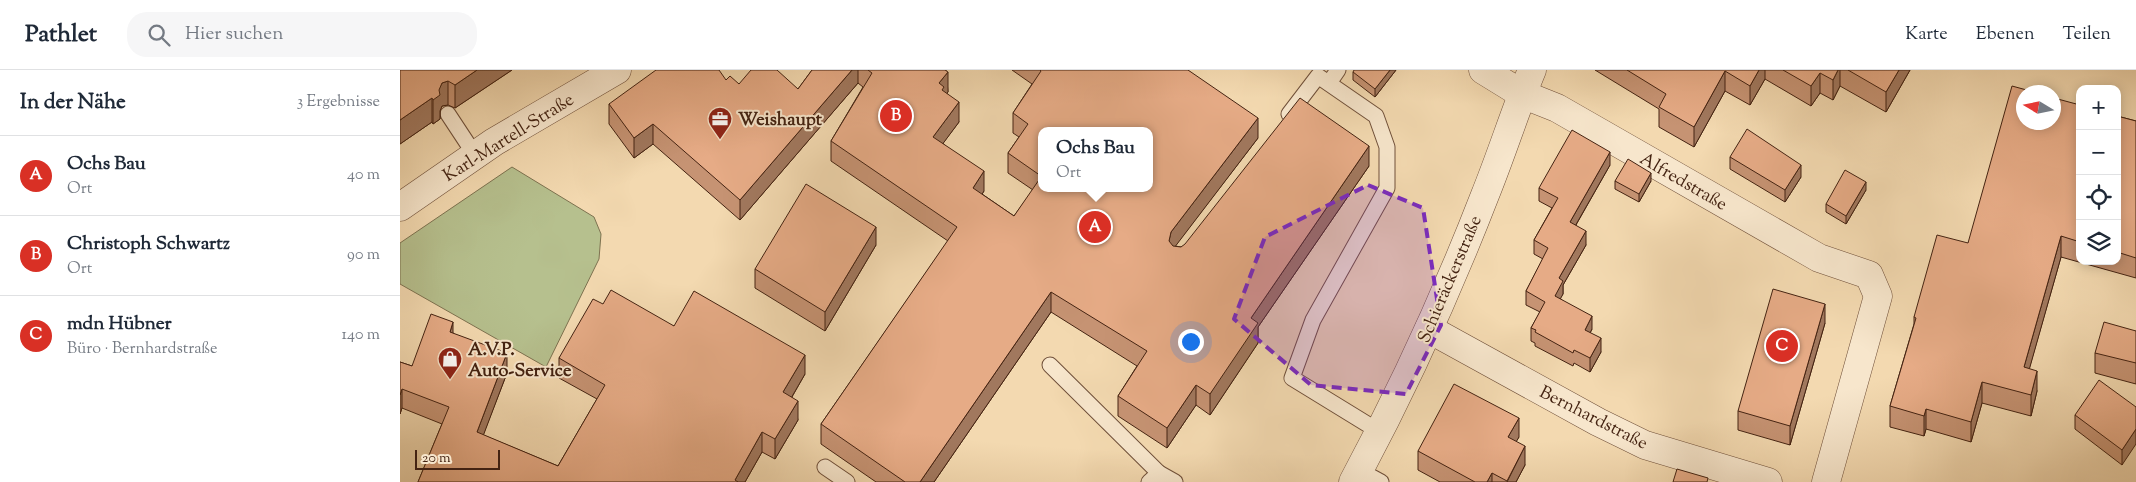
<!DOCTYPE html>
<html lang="de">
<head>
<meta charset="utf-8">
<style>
	:root { --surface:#fff; --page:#f6f6f7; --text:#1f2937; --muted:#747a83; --line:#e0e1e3; --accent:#d93025 }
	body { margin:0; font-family:"Sorts Mill Goudy",serif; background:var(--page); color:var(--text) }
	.controls { position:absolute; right:15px; top:15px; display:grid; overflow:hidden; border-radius:10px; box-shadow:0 2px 12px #0003 }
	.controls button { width:45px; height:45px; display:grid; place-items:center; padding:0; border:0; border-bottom:1px solid var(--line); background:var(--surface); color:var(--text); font:25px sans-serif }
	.compass { position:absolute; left:1616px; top:15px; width:45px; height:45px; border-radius:50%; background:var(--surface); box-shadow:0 2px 12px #0003; rotate:280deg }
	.scale { position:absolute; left:15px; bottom:12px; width:85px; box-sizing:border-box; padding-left:5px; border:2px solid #442312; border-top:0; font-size:14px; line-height:18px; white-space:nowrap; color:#442312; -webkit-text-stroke:4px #f7e6cc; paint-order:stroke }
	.you { position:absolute; left:790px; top:271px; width:18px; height:18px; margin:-12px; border:4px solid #fff; border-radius:50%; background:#1a73e8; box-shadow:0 0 0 8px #1a73e833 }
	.badge { display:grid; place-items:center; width:32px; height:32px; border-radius:50%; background:var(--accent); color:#fff; font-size:16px; font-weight:700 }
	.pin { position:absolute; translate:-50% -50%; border:2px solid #fff; box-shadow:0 1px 5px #0006 }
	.popup { position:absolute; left:638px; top:57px; width:115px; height:65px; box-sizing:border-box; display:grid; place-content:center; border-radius:10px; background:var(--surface); filter:drop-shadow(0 1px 4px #0005); font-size:16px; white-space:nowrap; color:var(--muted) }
	.popup b { font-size:19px; color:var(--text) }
	.popup::after { content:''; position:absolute; left:50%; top:100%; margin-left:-10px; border:10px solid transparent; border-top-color:var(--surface) }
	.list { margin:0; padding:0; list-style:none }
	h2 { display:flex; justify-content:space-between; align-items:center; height:65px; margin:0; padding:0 20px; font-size:21px }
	h2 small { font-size:16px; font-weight:400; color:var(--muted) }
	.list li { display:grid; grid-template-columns:32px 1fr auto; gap:15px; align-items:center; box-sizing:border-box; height:80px; padding:0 20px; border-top:1px solid var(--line) }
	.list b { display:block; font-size:19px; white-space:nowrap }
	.list p { margin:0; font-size:16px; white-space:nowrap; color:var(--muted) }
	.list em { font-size:16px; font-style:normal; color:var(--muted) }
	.icon { flex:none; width:28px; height:28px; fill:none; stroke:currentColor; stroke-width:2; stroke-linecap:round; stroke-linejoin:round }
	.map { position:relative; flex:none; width:1736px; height:412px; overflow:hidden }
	header { display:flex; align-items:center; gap:30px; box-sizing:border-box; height:70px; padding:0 25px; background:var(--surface); border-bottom:1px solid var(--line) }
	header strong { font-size:24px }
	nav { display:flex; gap:28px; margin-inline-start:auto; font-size:18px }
	.search { width:350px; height:45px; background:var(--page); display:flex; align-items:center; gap:12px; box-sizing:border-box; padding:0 18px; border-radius:20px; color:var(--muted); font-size:19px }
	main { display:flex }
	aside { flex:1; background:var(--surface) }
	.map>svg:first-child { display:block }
	.green { fill:#b6c08e; stroke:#7d7250 }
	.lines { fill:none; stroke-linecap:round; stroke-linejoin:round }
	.service-casing { stroke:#70503a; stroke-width:17 }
	.minor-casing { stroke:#70503a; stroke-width:29 }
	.service { stroke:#f7e6cc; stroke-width:15 }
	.minor { stroke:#f7e6cc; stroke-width:28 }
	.wall { fill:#c69373; stroke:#442312; fill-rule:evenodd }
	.shaded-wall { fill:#a1785e; stroke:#442312 }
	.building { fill:#e6ab86; stroke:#442312 }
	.marked { fill:#7b2cbf; fill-opacity:0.2; stroke:#7b2cbf; stroke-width:4; stroke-dasharray:10 6; stroke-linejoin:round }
	.labels { text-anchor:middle; stroke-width:4; stroke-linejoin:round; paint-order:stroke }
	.poi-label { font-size:18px; font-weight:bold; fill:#442312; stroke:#f7e6cc; text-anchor:start }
	.street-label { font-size:18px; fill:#442312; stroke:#f7e6cc }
</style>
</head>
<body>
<header>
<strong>Pathlet</strong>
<div class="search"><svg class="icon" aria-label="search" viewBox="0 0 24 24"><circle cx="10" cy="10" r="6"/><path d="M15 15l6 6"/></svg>Hier suchen</div>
<nav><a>Karte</a><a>Ebenen</a><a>Teilen</a></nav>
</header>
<main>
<aside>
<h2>In der Nähe<small>3 Ergebnisse</small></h2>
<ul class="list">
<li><span class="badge">A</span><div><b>Ochs Bau</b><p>Ort</p></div><em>40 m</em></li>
<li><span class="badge">B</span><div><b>Christoph Schwartz</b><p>Ort</p></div><em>90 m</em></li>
<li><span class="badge">C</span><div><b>mdn Hübner</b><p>Büro · Bernhardstraße</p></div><em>140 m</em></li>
</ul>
</aside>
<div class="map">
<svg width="1736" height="412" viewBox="0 0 1736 412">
	<rect width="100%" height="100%" fill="#f3d9b0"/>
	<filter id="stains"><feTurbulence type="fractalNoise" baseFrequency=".004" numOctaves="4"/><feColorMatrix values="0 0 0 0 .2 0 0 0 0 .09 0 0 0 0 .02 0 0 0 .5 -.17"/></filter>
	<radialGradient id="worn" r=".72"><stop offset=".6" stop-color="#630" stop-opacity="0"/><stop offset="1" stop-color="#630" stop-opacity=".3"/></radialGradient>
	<!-- green -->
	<polygon class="green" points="112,97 194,147 201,164 199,189 146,297 0,214 0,173"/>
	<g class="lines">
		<defs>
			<g id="service">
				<polyline points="929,13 938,0"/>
				<polyline points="48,44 75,85"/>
				<polyline points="889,44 918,6 976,46 987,77 987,118 913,250 892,308 980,362"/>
				<polyline points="650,295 759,403"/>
				<polyline points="425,397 447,412"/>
				<polyline points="959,400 981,412"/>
				<polyline points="749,412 759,403 775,412"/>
			</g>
			<g id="minor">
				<polyline points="1083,0 1122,24 1157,38 1419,188 1469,205 1478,226 1426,412"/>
				<polyline points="0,137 94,72 217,0"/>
				<polyline points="1029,259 1198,352 1245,375 1368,412"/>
				<path d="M953 412C1003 319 1047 223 1085 125 1102 83 1115 41 1132 0"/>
			</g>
		</defs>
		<!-- service casing -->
		<use href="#service" class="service-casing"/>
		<!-- minor casing -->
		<use href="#minor" class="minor-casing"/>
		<!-- service -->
		<use href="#service" class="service"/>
		<!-- minor -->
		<use href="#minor" class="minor"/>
	</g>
	<!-- wall -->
	<g class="wall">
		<polygon points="0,0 112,0 55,38 48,35 42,36 40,41 40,49 33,54 32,52 0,74"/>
		<path d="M412 0H546L548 22 547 23 559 52 543 73 584 121 582 124 614 146 633 120 608 103V83L619 67 613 63V43L632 14 612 0H788L858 68 775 176 781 177 969 96 858 257V273L810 345 796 335 767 378 718 346V326L737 296 651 242 534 412H476L421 374V354L548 171 431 91V71L463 17 458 13 340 150 253 74 234 88 209 54V34L326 10 339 14 398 19ZM641 61 749 118H641Z"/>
		<polygon points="996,0 975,27 953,10 953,2"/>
		<polygon points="1195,0 1510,0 1486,42 1440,16 1433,30 1420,23 1411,36 1365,9 1350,35 1325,21 1294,77 1259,57 1259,39"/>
		<polygon points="1680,35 1680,191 1717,191 1717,46 1736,51 1736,208 1661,187 1629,299 1637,321 1631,346 1582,333 1571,372 1526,359 1524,366 1490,357 1490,336 1514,254 1514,247 1568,173"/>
		<polygon points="1330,87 1401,107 1385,132 1330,99"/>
		<polygon points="1210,95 1176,155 1186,175 1163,215 1163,224 1160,228 1192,259 1190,263 1201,282 1190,302 1174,293 1173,296 1135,276 1135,273 1131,271 1131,258 1140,242 1126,235 1126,221 1143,189 1134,184 1134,170 1152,138 1139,131 1139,118"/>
		<polygon points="1215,111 1251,111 1239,132 1215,119"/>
		<polygon points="1466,120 1446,154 1426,142 1426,134"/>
		<polygon points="476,175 425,261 355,218 355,199"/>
		<polygon points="203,234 274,256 405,304 392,327 398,350 375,389 362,382 345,412 18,412 42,354 2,338 0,344 0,292 12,296 53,263 107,303 83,365 158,396 197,329 159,308 159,288"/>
		<polygon points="1425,253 1390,375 1338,360 1338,341"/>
		<polygon points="1736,261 1736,314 1695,303 1695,283"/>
		<polygon points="1736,337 1722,395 1675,359 1675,345"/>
		<polygon points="1119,367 1116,371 1125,395 1116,412 1040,412 1018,400 1018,381"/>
	</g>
	<!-- shaded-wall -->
	<g class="shaded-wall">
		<polygon points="77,0 112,0 55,38 55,15"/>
		<polygon points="452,0 458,0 458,13 340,150 340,130"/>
		<polygon points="990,0 996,0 975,27 975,19"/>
		<polygon points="1359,0 1365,0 1365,9 1350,35 1350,16"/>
		<polygon points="1438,0 1440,0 1440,16 1433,30 1433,10"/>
		<polygon points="1499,0 1510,0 1486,42 1486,22"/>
		<polygon points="1325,1 1325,21 1294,77 1294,57"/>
		<polygon points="548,2 548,22 544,27 539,13"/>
		<polygon points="1420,3 1420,23 1411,36 1411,16"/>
		<polygon points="48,11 48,35 42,36 40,41 40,49 33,54 33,30 42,13"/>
		<polygon points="32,28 32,52 0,74 0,50"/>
		<polygon points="559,32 559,52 533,87 533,67"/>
		<polygon points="858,48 858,68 771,182 769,171 771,162"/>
		<polygon points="253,54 253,74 234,88 234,68"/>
		<polygon points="969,76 969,96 858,257 858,273 810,345 810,324 851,248"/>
		<polygon points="1210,82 1210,95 1170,165 1170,152"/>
		<polygon points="1401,95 1401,107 1385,132 1385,120"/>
		<polygon points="584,101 584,121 573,138 573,118"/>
		<polygon points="1251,103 1251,111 1239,132 1239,124"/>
		<polygon points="1466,112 1466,120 1446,154 1446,146"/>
		<polygon points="476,157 476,175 425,261 425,242"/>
		<polygon points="1186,161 1186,175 1163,215 1163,224 1155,239 1155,226 1159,208"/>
		<polygon points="1661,166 1661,187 1624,318 1624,297"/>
		<polygon points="651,222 651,242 534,412 520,412"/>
		<polygon points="1425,234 1425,253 1390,375 1390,356"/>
		<polygon points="1192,246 1192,259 1185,273 1185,260"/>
		<polygon points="53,252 53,272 50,262"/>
		<polygon points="1201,268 1201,282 1190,302 1190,288"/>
		<polygon points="107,283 107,303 77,382 77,362"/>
		<polygon points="405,285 405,304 383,342 383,322"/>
		<polygon points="1637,301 1637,321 1631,346 1631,325"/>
		<polygon points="1582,312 1582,333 1571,372 1571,352"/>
		<polygon points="796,315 796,335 767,378 767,358"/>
		<polygon points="2,319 2,338 0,344 0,325"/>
		<polygon points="398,331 398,350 375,389 375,369"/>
		<polygon points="1526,339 1526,359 1524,366 1524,346"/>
		<polygon points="1119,348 1119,367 1108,386 1108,367"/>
		<polygon points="1736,359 1736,374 1722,395 1722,380"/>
		<polygon points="362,362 362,382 345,412 335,412 335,410"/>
		<polygon points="1125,376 1125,395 1116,412 1107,412"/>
		<polygon points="1092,403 1092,412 1087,412"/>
	</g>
	<!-- building -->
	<g class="building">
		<polygon points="0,0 77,0 55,15 48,11 42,13 39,20 40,25 33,30 32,28 0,50"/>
		<polygon points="256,0 319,0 326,10 330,6 339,14 351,0 377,0 398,19 412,0 452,0 340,130 253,54 234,68 209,34"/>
		<polygon points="468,0 545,0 548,2 539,13 544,17 542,20 559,32 533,67 584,101 573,118 614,146 641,107 641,118 749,118 749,61 641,61 641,106 608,83 628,54 613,43 641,1 640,0 788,0 858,48 771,162 769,171 773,176 781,177 785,174 900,28 969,76 851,248 858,253 810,324 796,315 767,358 718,326 747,281 651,222 520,412 505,412 421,354 557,157 431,71 472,3"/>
		<polygon points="954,0 990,0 975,19 953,2"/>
		<polygon points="1227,0 1359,0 1350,16 1325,1 1294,57 1259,37 1266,24"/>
		<polygon points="1383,0 1438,0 1433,10 1420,3 1411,16"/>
		<polygon points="1448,0 1499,0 1486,22"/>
		<polygon points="1612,16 1634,22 1624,22 1624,52 1654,52 1654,28 1680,35 1680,172 1661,166 1624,297 1637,301 1631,325 1582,312 1571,352 1526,339 1524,346 1490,336 1516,248 1514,247 1537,165 1568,173"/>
		<polygon points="1717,46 1736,51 1736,188 1717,182"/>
		<polygon points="1347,59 1401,95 1385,120 1330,87"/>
		<polygon points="1172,60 1210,82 1170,152 1186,161 1159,208 1163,211 1155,226 1192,246 1185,260 1201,268 1190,288 1174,280 1173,283 1135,262 1136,260 1131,258 1145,232 1126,221 1148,178 1134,170 1158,128 1139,118"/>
		<polygon points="1228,89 1251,103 1239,124 1215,111"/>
		<polygon points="1445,100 1466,112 1446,146 1426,134"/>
		<polygon points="406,114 476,157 425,242 355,199"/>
		<polygon points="1373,219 1425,234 1390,356 1338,341"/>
		<polygon points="211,220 274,256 294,221 405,285 383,322 398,331 375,369 362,362 335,410 338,412 18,412 49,337 2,319 0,325 0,292 12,296 31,244 53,252 50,262 107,283 77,362 158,396 205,315 159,288 193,229 203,234"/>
		<polygon points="1704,252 1736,261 1736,293 1695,283"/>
		<polygon points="1699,310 1736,337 1736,359 1722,380 1675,345"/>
		<polygon points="1054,314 1119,348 1108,367 1125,376 1107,411 1092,403 1087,412 1075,412 1018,381"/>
		<polygon points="1277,399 1308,408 1307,412 1273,412"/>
	</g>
	<!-- marked area -->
	<path class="marked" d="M968 115 1023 138 1041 255 1006 324 911 315 834 249 865 167Z"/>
	<!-- icons -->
	<defs>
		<symbol id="office-pin" viewBox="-11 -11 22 30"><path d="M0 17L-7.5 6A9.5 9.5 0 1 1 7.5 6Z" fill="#8f2418" stroke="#f7e6cc"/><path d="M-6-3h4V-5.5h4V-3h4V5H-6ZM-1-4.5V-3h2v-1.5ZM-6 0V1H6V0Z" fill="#fff"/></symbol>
		<symbol id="shop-pin" viewBox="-11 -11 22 30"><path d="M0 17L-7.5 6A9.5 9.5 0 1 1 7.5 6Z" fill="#8f2418" stroke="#f7e6cc"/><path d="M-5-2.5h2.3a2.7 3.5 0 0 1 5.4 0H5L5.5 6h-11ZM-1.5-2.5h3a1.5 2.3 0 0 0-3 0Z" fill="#fff"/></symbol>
	</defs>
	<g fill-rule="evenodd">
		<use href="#office-pin" x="306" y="35" width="28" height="38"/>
		<use href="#shop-pin" x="36" y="275" width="28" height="38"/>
	</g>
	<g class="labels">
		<!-- poi labels -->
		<g class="poi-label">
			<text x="338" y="55">Weishaupt</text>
			<text x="68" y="285">A.V.P.<tspan x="68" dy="21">Auto-Service</tspan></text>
		</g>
		<!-- street labels -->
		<g class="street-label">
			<text transform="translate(108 67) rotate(-32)" y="6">Karl-Martell-Straße</text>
			<text transform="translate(1284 111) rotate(30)" y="6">Alfredstraße</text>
			<text transform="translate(1049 209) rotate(-67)" y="6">Schieräckerstraße</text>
			<text transform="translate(1194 347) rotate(27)" y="6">Bernhardstraße</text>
		</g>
	</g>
	<rect width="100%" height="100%" filter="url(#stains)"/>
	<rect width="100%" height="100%" fill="url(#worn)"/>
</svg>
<div class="controls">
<button>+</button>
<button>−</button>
<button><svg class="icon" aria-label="locate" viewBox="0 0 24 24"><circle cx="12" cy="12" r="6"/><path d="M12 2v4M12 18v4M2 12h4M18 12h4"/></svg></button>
<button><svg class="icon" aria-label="layers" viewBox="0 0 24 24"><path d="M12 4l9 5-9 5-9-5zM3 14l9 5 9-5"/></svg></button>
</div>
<svg class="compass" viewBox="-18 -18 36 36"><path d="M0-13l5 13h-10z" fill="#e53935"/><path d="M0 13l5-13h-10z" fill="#747a83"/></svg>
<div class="scale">20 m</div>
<div class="you"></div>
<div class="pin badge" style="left:695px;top:157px">A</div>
<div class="popup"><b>Ochs Bau</b>Ort</div>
<div class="pin badge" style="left:496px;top:46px">B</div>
<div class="pin badge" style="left:1382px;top:276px">C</div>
</div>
</main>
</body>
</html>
